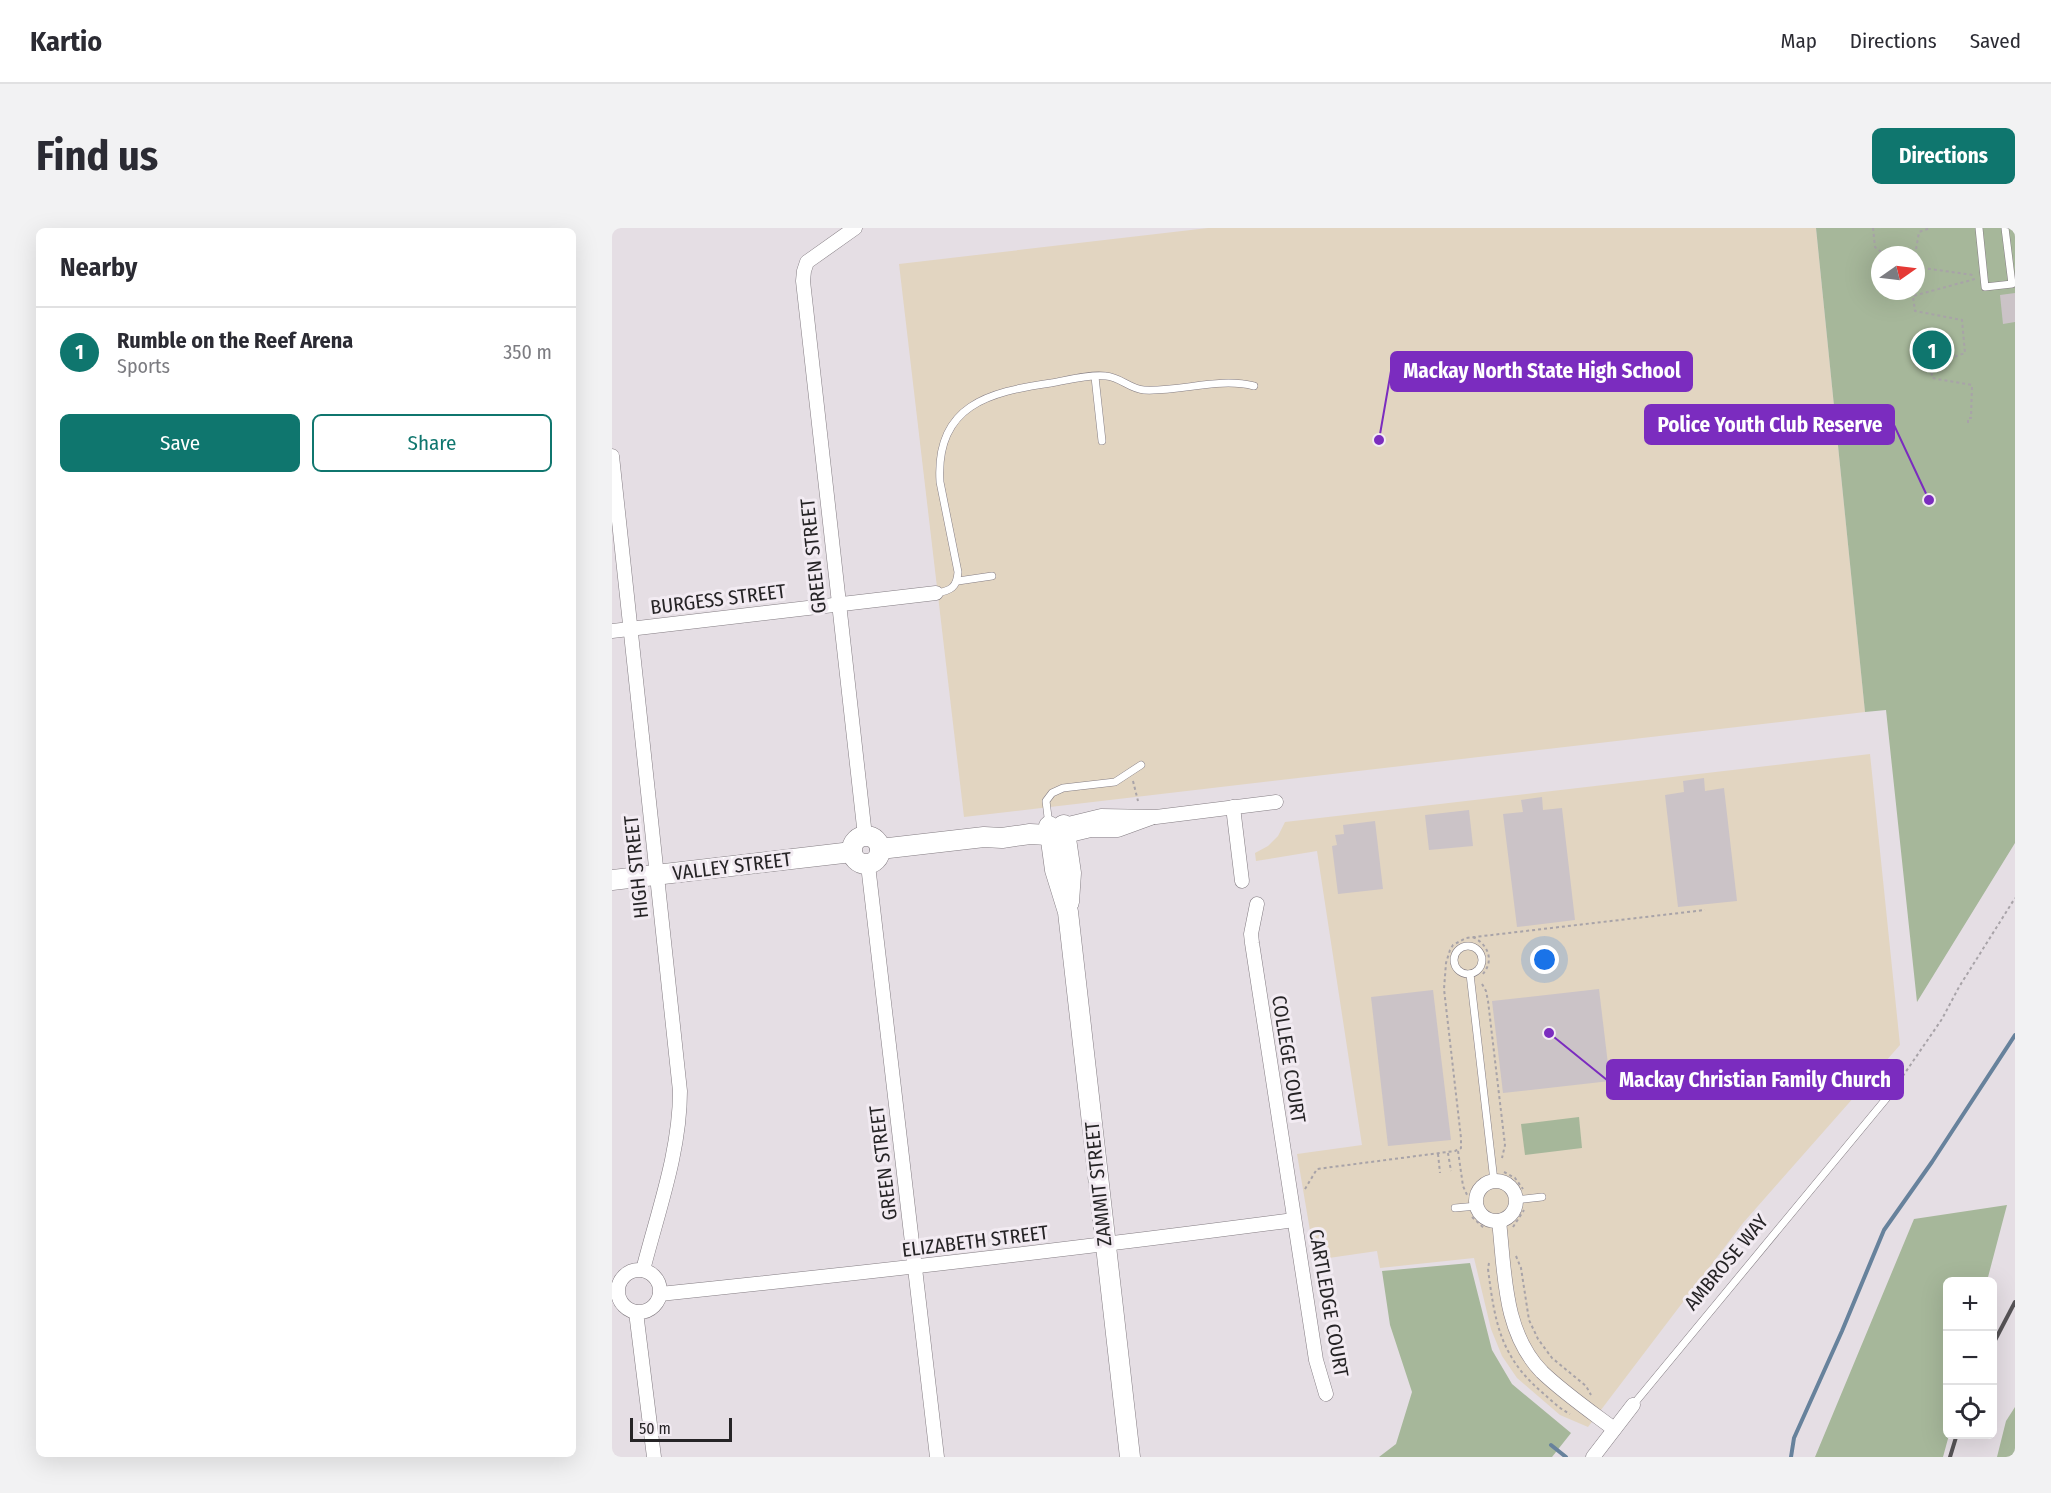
<!DOCTYPE html>
<html lang="en">
<head>
<meta charset="utf-8">
<style>
	:root { --surface:#fff; --page:#f2f2f3; --text:#2b2b33; --muted:#7c7c81; --line:#e1e1e2; --accent:#0f766e }
	body { margin:0; font-family:"Fira Sans Condensed",sans-serif; background:var(--page); color:var(--text) }
	.controls { position:absolute; right:18px; bottom:18px; display:grid; overflow:hidden; border-radius:9px; box-shadow:0 6px 24px #0002 }
	.controls button { width:54px; height:54px; display:grid; place-items:center; padding:0; border:0; border-bottom:2px solid var(--line); background:var(--surface); color:var(--text); font:30px sans-serif }
	.compass { position:absolute; left:1259px; top:18px; width:54px; height:54px; border-radius:50%; background:var(--surface); box-shadow:0 6px 24px #0002; rotate:76deg }
	.scale { position:absolute; left:18px; bottom:15px; width:102px; box-sizing:border-box; padding-left:6px; border:3px solid #262426; border-top:0; font-size:16px; line-height:21px; white-space:nowrap; color:#262426; -webkit-text-stroke:4px #f2ebf2; paint-order:stroke }
	.you { position:absolute; left:933px; top:732px; width:21px; height:21px; margin:-15px; border:4px solid #fff; border-radius:50%; background:#1a73e8; box-shadow:0 0 0 9px #1a73e833 }
	.badge { display:grid; place-items:center; width:39px; height:39px; border-radius:50%; background:var(--accent); color:#fff; font-size:20px; font-weight:700 }
	.pin { position:absolute; translate:-50% -50%; border:3px solid #fff; box-shadow:0 2px 6px #0006 }
	.list { margin:0; padding:0; list-style:none }
	h2 { display:flex; justify-content:space-between; align-items:center; height:78px; margin:0; padding:0 24px; font-size:26px }
	h2 small { font-size:20px; font-weight:400; color:var(--muted) }
	.list li { display:grid; grid-template-columns:39px 1fr auto; gap:18px; align-items:center; box-sizing:border-box; height:90px; padding:0 24px; border-top:2px solid var(--line) }
	.list b { display:block; font-size:22px; white-space:nowrap }
	.list p { margin:0; font-size:20px; white-space:nowrap; color:var(--muted) }
	.list em { font-size:20px; font-style:normal; color:var(--muted) }
	.actions { display:flex; gap:12px; padding:18px 24px }
	.actions a { flex:1; padding:14px 0; border:2px solid var(--accent); border-radius:9px; text-align:center; font-size:21px; color:var(--accent) }
	.actions .main { background:var(--accent); color:#fff }
	.icon { flex:none; width:33px; height:33px; fill:none; stroke:currentColor; stroke-width:2; stroke-linecap:round; stroke-linejoin:round }
	.map { position:relative; flex:none; width:1403px; height:1229px; overflow:hidden; border-radius:9px }
	header { display:flex; align-items:center; gap:36px; box-sizing:border-box; height:84px; padding:0 30px; background:var(--surface); border-bottom:2px solid var(--line) }
	header strong { font-size:28px }
	nav { display:flex; gap:33px; margin-inline-start:auto; font-size:21px }
	.intro { display:flex; align-items:center; justify-content:space-between; box-sizing:border-box; height:144px; padding:0 36px }
	h1 { margin:0; font-size:42px }
	.button { padding:15px 27px; border-radius:9px; background:var(--accent); color:#fff; font-size:21px; font-weight:700 }
	main { display:flex; gap:36px; padding:0 36px }
	aside { flex:1; background:var(--surface); border-radius:9px; box-shadow:0 6px 24px #0002 }
	.map>svg:first-child { display:block }
	.education { fill:#e2d5c1 }
	.green { fill:#a6b79a; fill-rule:evenodd }
	.lines { fill:none; stroke-linecap:round; stroke-linejoin:round }
	.stream { stroke:#67829c; stroke-width:4 }
	.building { fill:#cbc3c7 }
	.lane-casing { stroke:#847d83; stroke-width:8 }
	.street-casing { stroke:#847d83; stroke-width:15 }
	.secondary-casing { stroke:#847d83; stroke-width:21 }
	.path { stroke:#a8a3a8; stroke-width:2; stroke-dasharray:3 3; stroke-linecap:butt }
	.lane { stroke:#fff; stroke-width:7 }
	.street { stroke:#fff; stroke-width:14 }
	.secondary { stroke:#fff; stroke-width:20 }
	.rail { stroke:#565356; stroke-width:4 }
	.labels { text-anchor:middle; stroke-width:6; stroke-linejoin:round; paint-order:stroke }
	.street-label { font-size:20px; fill:#262426; stroke:#f2ebf2 }
	.leader { fill:none; stroke:#7b2cbf; stroke-width:2 }
	.callout-dot { fill:#7b2cbf; stroke:#f2ebf2; stroke-width:2 }
	.callout { fill:#7b2cbf; stroke:#7b2cbf; stroke-width:2 }
	.callout-label { font-size:21px; text-anchor:middle; font-weight:bold; fill:#fff }
</style>
</head>
<body>
<header>
<strong>Kartio</strong>
<nav><a>Map</a><a>Directions</a><a>Saved</a></nav>
</header>
<div class="intro"><h1>Find us</h1><a class="button">Directions</a></div>
<main>
<aside>
<h2>Nearby<small></small></h2>
<ul class="list">
<li><span class="badge">1</span><div><b>Rumble on the Reef Arena</b><p>Sports</p></div><em>350 m</em></li>
</ul>
<div class="actions"><a class="main">Save</a><a>Share</a></div>
</aside>
<div class="map">
<svg width="1403" height="1229" viewBox="0 0 1403 1229">
	<rect width="100%" height="100%" fill="#e5dee4"/>
	<!-- education -->
	<g class="education">
		<polygon points="596,0 1204,0 1253,484 352,589 287,36"/>
		<polygon points="1258,526 1288,817 1131,995 976,1199 948,1187 905,1150 890,1128 879,1101 862,1030 768,1040 765,1023 703,1032 685,926 750,917 705,623 644,633 643,625 656,618 666,608 673,594"/>
	</g>
	<!-- green -->
	<g class="green">
		<path d="M1204 0H1403V615L1305 774 1274 482 1253 484ZM1268 27H1304V63H1268Z"/>
		<polygon points="967,889 970,920 913,927 909,896"/>
		<polygon points="1395,977 1375,1053 1336,1054 1336,1206 1337,1207 1331,1229 1203,1229 1302,991"/>
		<polygon points="858,1035 880,1122 900,1156 959,1205 940,1229 767,1229 784,1216 800,1164 778,1097 770,1043"/>
		<polygon points="1403,1179 1403,1229 1385,1229 1394,1193"/>
	</g>
	<g class="lines">
		<!-- stream -->
		<g class="stream">
			<polyline points="939,1217 954,1229"/>
			<polyline points="1179,1229 1182,1210 1230,1103 1272,1002 1320,934 1403,807"/>
		</g>
	</g>
	<!-- building -->
	<g class="building">
		<polygon points="1403,65 1403,94 1391,96 1388,67"/>
		<polygon points="1092,550 1093,563 1112,560 1125,673 1066,679 1053,567 1072,564 1071,553"/>
		<polygon points="930,569 931,582 950,580 963,692 905,699 891,586 911,584 909,572"/>
		<polygon points="857,582 861,618 817,622 813,587"/>
		<polygon points="763,593 771,661 726,666 720,618 725,617 723,607 732,606 731,597"/>
		<polygon points="987,761 998,853 891,865 880,773"/>
		<polygon points="821,762 839,912 776,918 759,769"/>
	</g>
	<g class="lines">
		<defs>
			<g id="lane">
				<polyline points="1367,0 1373,59 1400,56 1393,0"/>
				<polyline points="483,149 490,213"/>
				<polyline points="346,353 380,348"/>
				<path d="M324 365C339 363 345 359 346 344L328 254C323 177 377 164 439 155 456 152 477 146 494 148 508 149 518 161 532 162 569 164 606 149 642 158"/>
				<polyline points="437,597 434,573 440,565 451,560 503,554 529,537"/>
				<circle cx="856" cy="732" r="14"/>
				<polyline points="858,746 882,953"/>
				<polyline points="904,972 930,969"/>
				<polyline points="843,980 865,978"/>
				<polyline points="1021,1177 1278,866"/>
			</g>
			<g id="street">
				<polyline points="243,0 195,34 192,43 191,53 253,608"/>
				<path d="M0 228 68 863C68 924 46 983 31 1042"/>
				<polyline points="0,403 324,365"/>
				<polyline points="621,579 630,653"/>
				<polyline points="452,597 489,588 544,589 664,574"/>
				<polyline points="454,608 479,602 506,602 539,590"/>
				<polyline points="256,637 325,1229"/>
				<polyline points="645,676 639,706 640,715 704,1132 714,1166"/>
				<circle cx="884" cy="973" r="20"/>
				<path d="M887 993C893 1045 891 1104 930 1144 952 1165 978 1183 1002 1201"/>
				<circle cx="27" cy="1063" r="21"/>
				<path d="M48 1066C260 1044 471 1020 682 992"/>
				<polyline points="24,1084 42,1229"/>
				<polyline points="981,1229 1021,1177"/>
			</g>
			<g id="secondary">
				<polyline points="437,598 443,642 456,684 518,1229"/>
				<polyline points="450,598 452,597 459,645 457,674"/>
				<circle cx="254" cy="622" r="14"/>
				<polyline points="268,621 372,609 390,610 418,606 454,608"/>
				<polyline points="0,652 240,624"/>
			</g>
		</defs>
		<!-- lane casing -->
		<use href="#lane" class="lane-casing"/>
		<!-- street casing -->
		<use href="#street" class="street-casing"/>
		<!-- secondary casing -->
		<use href="#secondary" class="secondary-casing"/>
		<!-- path -->
		<g class="path">
			<polyline points="1261,0 1263,19 1273,27"/>
			<polyline points="1303,27 1307,4 1318,0"/>
			<polyline points="1304,39 1361,47"/>
			<polyline points="1356,195 1356,190 1359,190 1360,157 1320,150 1319,137 1353,125 1350,92 1303,83 1301,68 1363,51"/>
			<polyline points="521,553 526,573"/>
			<path d="M861 709C877 717 883 734 869 748"/>
			<polyline points="870,756 874,763 876,773 893,917 890,930"/>
			<polyline points="1284,858 1330,791 1347,759 1403,670"/>
			<polyline points="846,923 851,958 856,969"/>
			<polyline points="836,925 839,943"/>
			<polyline points="826,926 828,945"/>
			<polyline points="892,944 903,950 911,961"/>
			<polyline points="693,961 705,941 843,923 849,920 849,910 832,761 834,735 838,722 841,717 854,710 1093,682"/>
			<polyline points="860,989 873,1001"/>
			<polyline points="901,999 912,982"/>
			<polyline points="904,1028 909,1040 917,1092 926,1111 940,1130 974,1158 979,1167"/>
			<path d="M877 1035 876 1041C883 1095 888 1129 932 1166 940 1173 948 1181 958 1186"/>
		</g>
		<!-- lane -->
		<use href="#lane" class="lane"/>
		<!-- street -->
		<use href="#street" class="street"/>
		<!-- secondary -->
		<use href="#secondary" class="secondary"/>
		<!-- rail -->
		<g class="rail">
			<polyline points="1380,1118 1403,1074"/>
			<polyline points="1338,1229 1345,1206"/>
		</g>
	</g>
	<g class="labels">
		<!-- street labels -->
		<g class="street-label">
			<text transform="translate(201 328) rotate(-96)" y="7">GREEN STREET</text>
			<text transform="translate(106 371) rotate(-7)" y="7">BURGESS STREET</text>
			<text transform="translate(120 638) rotate(-7)" y="7">VALLEY STREET</text>
			<text transform="translate(24 639) rotate(-96)" y="7">HIGH STREET</text>
			<text transform="translate(677 831) rotate(81)" y="7">COLLEGE COURT</text>
			<text transform="translate(271 935) rotate(-97)" y="7">GREEN STREET</text>
			<text transform="translate(486 956) rotate(-96)" y="7">ZAMMIT STREET</text>
			<text transform="translate(363 1013) rotate(-7)" y="7">ELIZABETH STREET</text>
			<text transform="translate(1114 1034) rotate(-50)" y="7">AMBROSE WAY</text>
			<text transform="translate(717 1075) rotate(80)" y="7">CARTLEDGE COURT</text>
		</g>
	</g>
	<!-- callouts -->
	<path class="leader" d="M767 212L779 143M1317 272L1282 197M937 805L995 852"/>
	<g class="callout-dot">
		<circle cx="767" cy="212" r="6"/>
		<circle cx="1317" cy="272" r="6"/>
		<circle cx="937" cy="805" r="6"/>
	</g>
	<g class="callout">
		<rect x="779" y="124" width="301" height="39" rx="6"/>
		<rect x="1033" y="177" width="249" height="39" rx="6"/>
		<rect x="995" y="832" width="296" height="39" rx="6"/>
	</g>
	<g class="callout-label">
		<text x="930" y="150">Mackay North State High School</text>
		<text x="1158" y="204">Police Youth Club Reserve</text>
		<text x="1143" y="859">Mackay Christian Family Church</text>
	</g>
</svg>
<div class="controls">
<button>+</button>
<button>−</button>
<button><svg class="icon" aria-label="locate" viewBox="0 0 24 24"><circle cx="12" cy="12" r="6"/><path d="M12 2v4M12 18v4M2 12h4M18 12h4"/></svg></button>
</div>
<svg class="compass" viewBox="-18 -18 36 36"><path d="M0-13l5 13h-10z" fill="#e53935"/><path d="M0 13l5-13h-10z" fill="#7c7c81"/></svg>
<div class="scale">50 m</div>
<div class="you"></div>
<div class="pin badge" style="left:1320px;top:122px">1</div>
</div>
</main>
</body>
</html>
